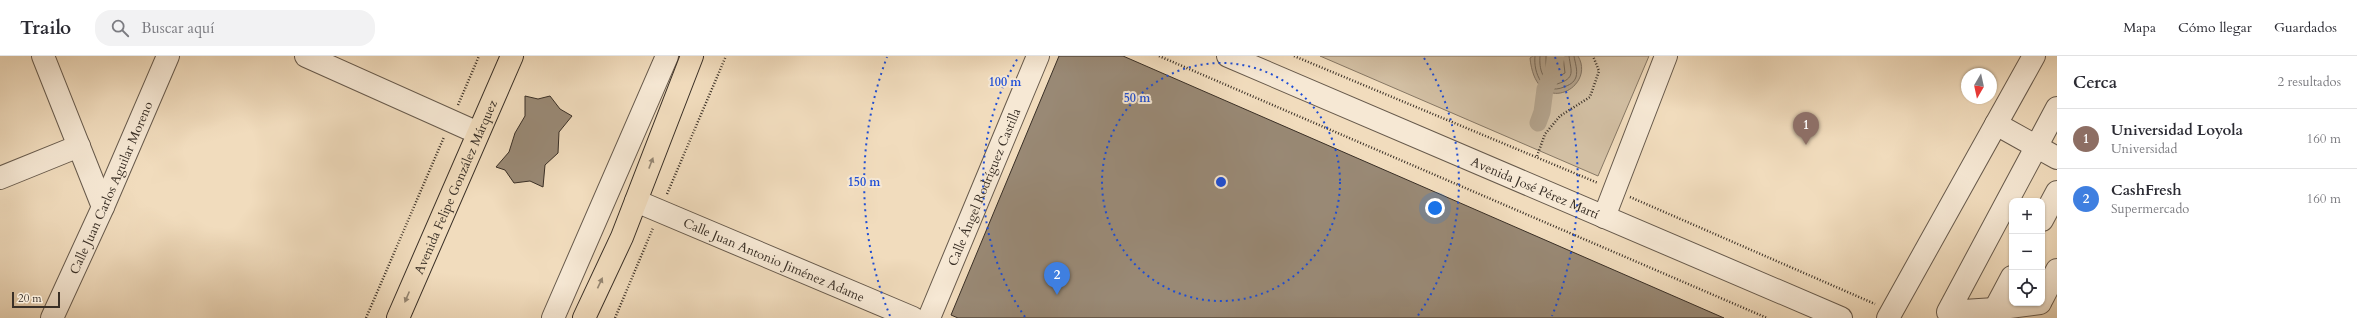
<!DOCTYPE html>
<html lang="es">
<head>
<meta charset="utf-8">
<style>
	:root { --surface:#fff; --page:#f2f2f3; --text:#2b2b33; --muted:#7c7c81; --line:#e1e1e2; --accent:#111827 }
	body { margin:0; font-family:Cardo,serif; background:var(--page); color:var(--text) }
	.controls { position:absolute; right:12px; bottom:12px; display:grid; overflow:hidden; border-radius:8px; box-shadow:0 1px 3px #0004 }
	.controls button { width:36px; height:36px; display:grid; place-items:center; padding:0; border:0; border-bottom:1px solid var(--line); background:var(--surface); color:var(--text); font:20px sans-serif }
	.compass { position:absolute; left:1961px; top:12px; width:36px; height:36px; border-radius:50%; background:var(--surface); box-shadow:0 1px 3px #0004; rotate:189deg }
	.scale { position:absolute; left:12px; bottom:10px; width:48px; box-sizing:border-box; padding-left:4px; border:2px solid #392f26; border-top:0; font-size:11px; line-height:14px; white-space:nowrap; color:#392f26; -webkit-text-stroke:3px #f6e8d4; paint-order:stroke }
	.you { position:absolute; left:1435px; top:152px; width:14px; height:14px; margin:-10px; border:3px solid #fff; border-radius:50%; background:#1a73e8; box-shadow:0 0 0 6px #1a73e833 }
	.badge { display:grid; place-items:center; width:26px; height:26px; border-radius:50%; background:var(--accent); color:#fff; font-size:13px; font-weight:700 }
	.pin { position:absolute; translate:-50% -33px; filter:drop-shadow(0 1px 2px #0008) }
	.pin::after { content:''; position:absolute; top:21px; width:14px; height:12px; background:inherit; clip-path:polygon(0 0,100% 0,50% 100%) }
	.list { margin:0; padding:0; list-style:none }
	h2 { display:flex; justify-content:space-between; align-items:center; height:52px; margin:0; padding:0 16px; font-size:17px }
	h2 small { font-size:13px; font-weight:400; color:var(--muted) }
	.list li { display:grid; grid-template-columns:26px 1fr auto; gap:12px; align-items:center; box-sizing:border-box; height:60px; padding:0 16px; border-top:1px solid var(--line) }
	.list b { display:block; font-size:15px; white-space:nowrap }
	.list p { margin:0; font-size:13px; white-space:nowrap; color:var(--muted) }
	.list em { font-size:13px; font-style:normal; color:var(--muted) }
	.icon { flex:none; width:22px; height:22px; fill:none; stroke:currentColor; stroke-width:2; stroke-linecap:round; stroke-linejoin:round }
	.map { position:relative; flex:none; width:2057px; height:262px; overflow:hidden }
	header { display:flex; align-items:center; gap:24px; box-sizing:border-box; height:56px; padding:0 20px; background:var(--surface); border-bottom:1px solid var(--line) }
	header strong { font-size:19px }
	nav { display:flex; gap:22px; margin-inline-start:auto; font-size:14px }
	.search { width:280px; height:36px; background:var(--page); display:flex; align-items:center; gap:10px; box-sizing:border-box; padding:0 14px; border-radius:16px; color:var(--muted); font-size:15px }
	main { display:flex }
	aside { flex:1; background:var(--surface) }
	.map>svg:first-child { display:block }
	.green { fill:#d2bfa3; stroke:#867764 }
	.water { fill:#b2a18a; stroke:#827362 }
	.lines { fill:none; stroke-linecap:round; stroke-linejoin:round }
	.shore { stroke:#766858; stroke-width:1 }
	.canal { stroke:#b2a18a; stroke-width:17 }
	.building { fill:#998975; stroke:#392f26 }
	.minor-casing { stroke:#675a4c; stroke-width:24 }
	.major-casing { stroke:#392f26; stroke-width:24 }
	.path { stroke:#392f26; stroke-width:2.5; stroke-dasharray:1 2; stroke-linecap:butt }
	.minor { stroke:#f6e8d4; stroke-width:22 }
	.major { stroke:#f1dcbd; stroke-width:22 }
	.oneway { fill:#958672 }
	.ring { fill:none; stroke:#1d4ed8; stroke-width:2; stroke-dasharray:2 4 }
	.labels { text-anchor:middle; stroke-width:4; stroke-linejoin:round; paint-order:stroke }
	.street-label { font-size:13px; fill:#392f26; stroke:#f6e8d4 }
	.centre { fill:#1d4ed8; stroke:#f6e8d4; stroke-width:2 }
	.ring-label { font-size:12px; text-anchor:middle; font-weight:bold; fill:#1d4ed8; stroke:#f6e8d4; stroke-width:4; stroke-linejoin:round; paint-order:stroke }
</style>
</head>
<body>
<header>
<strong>Trailo</strong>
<div class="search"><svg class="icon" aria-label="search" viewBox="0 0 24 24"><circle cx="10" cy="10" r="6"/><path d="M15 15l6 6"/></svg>Buscar aquí</div>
<nav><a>Mapa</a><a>Cómo llegar</a><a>Guardados</a></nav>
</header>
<main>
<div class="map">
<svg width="2057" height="262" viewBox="0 0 2057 262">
	<rect width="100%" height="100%" fill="#f1dcbd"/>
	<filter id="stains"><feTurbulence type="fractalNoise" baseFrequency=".005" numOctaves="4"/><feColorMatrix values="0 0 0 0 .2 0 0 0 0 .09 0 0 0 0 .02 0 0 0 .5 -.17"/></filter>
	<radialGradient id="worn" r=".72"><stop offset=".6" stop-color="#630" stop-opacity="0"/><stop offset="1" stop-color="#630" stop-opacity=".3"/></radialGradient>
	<!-- green -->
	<polygon class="green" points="1320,0 1649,0 1598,120"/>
	<!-- water -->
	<path class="water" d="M1533 0H1578C1597 32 1536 64 1530 2Z"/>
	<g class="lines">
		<!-- shore -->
		<g class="shore">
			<path d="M1535 0C1533 17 1543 40 1564 31 1569 29 1574 27 1576 21 1578 14 1575 7 1574 0"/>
			<path d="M1540 0C1539 13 1542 26 1557 28 1576 22 1571 16 1569 0"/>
			<path d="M1546 0C1546 10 1545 19 1556 22L1565 17 1563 0"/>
		</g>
		<!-- canal -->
		<polyline class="canal" points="1538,67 1542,56 1545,33 1553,17 1556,0"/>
	</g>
	<!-- building -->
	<g class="building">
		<polygon points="1059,0 1123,0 1724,262 958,262 951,259"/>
		<polygon points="525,40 538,43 550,40 560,53 572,60 559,76 558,97 545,109 543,131 530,125 514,127 505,114 496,111 509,96 515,77 525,60"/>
	</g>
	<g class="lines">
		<defs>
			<g id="minor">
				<polyline points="43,0 103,151"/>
				<polyline points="306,0 478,77"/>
				<path id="s1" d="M1228 0 1841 262"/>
				<polyline points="1996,68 2057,102"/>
				<polyline points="0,122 79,90"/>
				<path id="s2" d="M636 145 913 262"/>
				<polyline points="1604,161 1666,0"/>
				<polyline points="2042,164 2057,136"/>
				<polyline points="2042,243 2057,214"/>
				<polyline points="2040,247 1995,253 1948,256 2057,52"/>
				<polyline points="1995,253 2012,221"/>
				<path id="s3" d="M52 262 103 151 168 0"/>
				<polyline points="553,262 667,0"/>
				<path id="s4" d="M929 262 1038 0"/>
				<polyline points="1888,262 2034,0"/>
			</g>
			<g id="major">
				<path id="s5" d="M398 262 512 0"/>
				<polyline points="584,262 622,181 692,0"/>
			</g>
		</defs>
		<!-- minor casing -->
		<use href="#minor" class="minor-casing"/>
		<!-- major casing -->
		<use href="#major" class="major-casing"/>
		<!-- path -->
		<g class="path">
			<polyline points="1159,0 1767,262"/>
			<polyline points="1294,0 1598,127"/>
			<polyline points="458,49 479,0"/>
			<polyline points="1537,100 1545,78 1560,60 1590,41 1599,15 1593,0"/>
			<polyline points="667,138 726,0"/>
			<polyline points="1630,141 1875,248"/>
			<polyline points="366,262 444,81"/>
			<polyline points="615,262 653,172"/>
		</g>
		<!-- minor -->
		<use href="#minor" class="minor"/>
		<!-- major -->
		<use href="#major" class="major"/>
	</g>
	<!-- one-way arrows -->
	<defs><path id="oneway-solid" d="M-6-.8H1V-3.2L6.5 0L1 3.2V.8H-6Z"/></defs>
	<g class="oneway">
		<use href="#oneway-solid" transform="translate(651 107) rotate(-69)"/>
		<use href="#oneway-solid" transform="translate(600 227) rotate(-65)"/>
		<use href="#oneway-solid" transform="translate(407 241) rotate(113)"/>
	</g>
	<!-- distance rings -->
	<g class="ring">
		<circle cx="1221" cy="126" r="119"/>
		<path d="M1025 261A238 238 0 0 1 1018 2M1424 2A238 238 0 0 1 1417 261"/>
		<path d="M890 260A357 357 0 0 1 887 1M1555 1A357 357 0 0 1 1552 260"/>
	</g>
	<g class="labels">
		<!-- street labels -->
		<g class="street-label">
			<text dy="5" stroke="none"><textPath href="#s3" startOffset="143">Calle Juan Carlos Aguilar Moreno</textPath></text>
			<text dy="5" stroke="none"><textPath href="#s5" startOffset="143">Avenida Felipe González Márquez</textPath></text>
			<text dy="5" stroke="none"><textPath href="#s4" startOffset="142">Calle Ángel Rodríguez Castilla</textPath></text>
			<text dy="5" stroke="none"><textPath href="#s1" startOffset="334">Avenida José Pérez Martí</textPath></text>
			<text dy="5" stroke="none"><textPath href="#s2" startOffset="150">Calle Juan Antonio Jiménez Adame</textPath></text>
		</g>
	</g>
	<circle cx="1221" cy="126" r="6" class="centre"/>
	<g class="ring-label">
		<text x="1005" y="30">100 m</text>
		<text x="1137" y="46">50 m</text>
		<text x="864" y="130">150 m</text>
	</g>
	<rect width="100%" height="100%" filter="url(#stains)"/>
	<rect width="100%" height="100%" fill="url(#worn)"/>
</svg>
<div class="controls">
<button>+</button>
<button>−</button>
<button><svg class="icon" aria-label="locate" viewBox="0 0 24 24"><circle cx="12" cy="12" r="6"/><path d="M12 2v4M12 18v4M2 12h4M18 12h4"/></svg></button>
</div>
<svg class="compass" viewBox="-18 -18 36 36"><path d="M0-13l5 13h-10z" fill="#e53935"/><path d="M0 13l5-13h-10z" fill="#7c7c81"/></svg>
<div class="scale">20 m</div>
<div class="you"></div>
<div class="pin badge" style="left:1806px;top:89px;background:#8d6e63">1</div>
<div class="pin badge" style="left:1057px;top:239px;background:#3f7fe0">2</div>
</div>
<aside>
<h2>Cerca<small>2 resultados</small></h2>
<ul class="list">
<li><span class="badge" style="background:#8d6e63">1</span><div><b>Universidad Loyola</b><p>Universidad</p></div><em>160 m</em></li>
<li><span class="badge" style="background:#3f7fe0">2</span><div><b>CashFresh</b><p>Supermercado</p></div><em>160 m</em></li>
</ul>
</aside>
</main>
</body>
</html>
